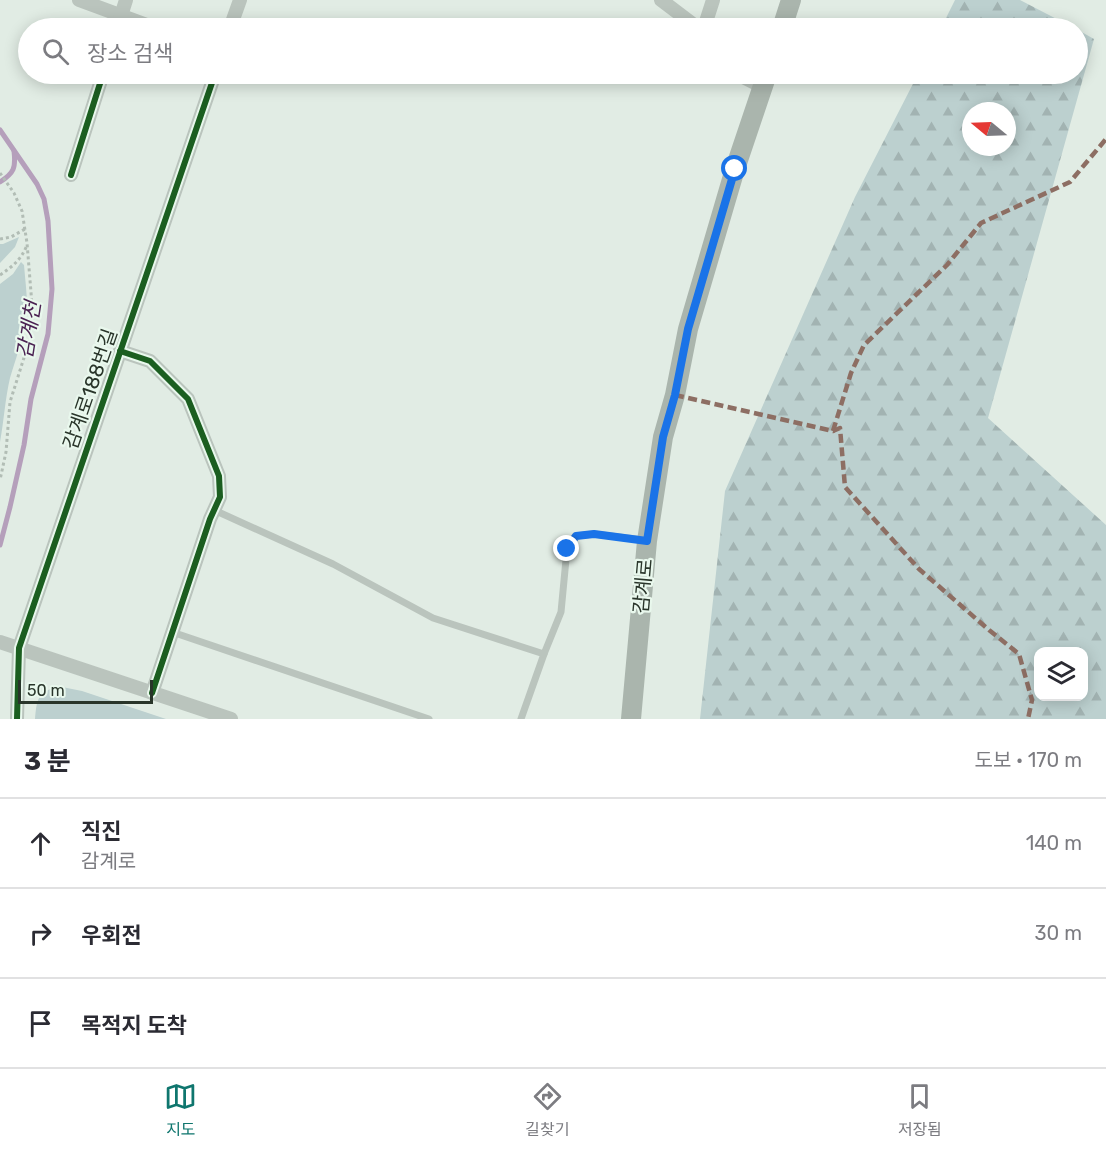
<!DOCTYPE html>
<html lang="ko">
<head>
<meta charset="utf-8">
<style>
	:root { --surface:#fff; --page:#f2f2f3; --text:#2b2b33; --muted:#7c7c81; --line:#e1e1e2; --accent:#0f766e }
	body { margin:0; font-family:Rubik,"Noto Sans KR",sans-serif; background:var(--page); color:var(--text) }
	.controls { position:absolute; right:18px; bottom:18px; display:grid; overflow:hidden; border-radius:12px; box-shadow:0 3px 15px #0003 }
	.controls button { width:54px; height:54px; display:grid; place-items:center; padding:0; border:0; border-bottom:2px solid var(--line); background:var(--surface); color:var(--text); font:30px sans-serif }
	.compass { position:absolute; left:962px; top:102px; width:54px; height:54px; border-radius:50%; background:var(--surface); box-shadow:0 3px 15px #0003; rotate:289deg }
	.scale { position:absolute; left:18px; bottom:15px; width:135px; box-sizing:border-box; padding-left:6px; border:3px solid #29352a; border-top:0; font-size:16px; line-height:21px; white-space:nowrap; color:#29352a; -webkit-text-stroke:4px #e9f8ed; paint-order:stroke }
	.stop { position:absolute; width:18px; height:18px; margin:-14px; border:4px solid #1a73e8; border-radius:50%; background:#fff }
	.stop.end { background:#1a73e8; border-color:#fff; box-shadow:0 2px 6px #0008 }
	.list { margin:0; padding:0; list-style:none }
	h2 { display:flex; justify-content:space-between; align-items:center; height:78px; margin:0; padding:0 24px; font-size:26px }
	h2 small { font-size:20px; font-weight:400; color:var(--muted) }
	.list li { display:grid; grid-template-columns:39px 1fr auto; gap:18px; align-items:center; box-sizing:border-box; height:90px; padding:0 24px; border-top:2px solid var(--line) }
	.list b { display:block; font-size:22px; white-space:nowrap }
	.list p { margin:0; font-size:20px; white-space:nowrap; color:var(--muted) }
	.list em { font-size:20px; font-style:normal; color:var(--muted) }
	.icon { flex:none; width:33px; height:33px; fill:none; stroke:currentColor; stroke-width:2; stroke-linecap:round; stroke-linejoin:round }
	.map { position:relative; flex:none; width:1106px; height:719px; overflow:hidden }
	.search { position:absolute; background:var(--surface); box-shadow:0 3px 15px #0003; left:18px; right:18px; top:18px; height:66px; display:flex; align-items:center; gap:15px; box-sizing:border-box; padding:0 21px; border-radius:33px; color:var(--muted); font-size:22px }
	.sheet { height:348px; background:var(--surface) }
	nav { display:flex; justify-content:space-around; align-items:center; box-sizing:border-box; height:84px; border-top:2px solid var(--line); background:var(--surface); font-size:16px; color:var(--muted) }
	nav a { display:grid; justify-items:center; gap:3px }
	nav .on { color:var(--accent) }
	.map>svg:first-child { display:block }
	.green { fill:#bcd0cf }
	.forest { fill:url(#forest-firs); fill-rule:evenodd }
	.lines { fill:none; stroke-linecap:round; stroke-linejoin:round }
	.stream { stroke:#b59fbb; stroke-width:5 }
	.path { stroke:#b2bdb5; stroke-width:3; stroke-dasharray:3 3; stroke-linecap:butt }
	.service { stroke:#bac4bd; stroke-width:7 }
	.minor { stroke:#bac4bd; stroke-width:14 }
	.secondary { stroke:#aab5ad; stroke-width:20 }
	.quiet { stroke:#8d6e63; stroke-width:4.5; stroke-dasharray:9 4.5; stroke-linecap:butt }
	.cycleway-casing { stroke:#e9f8ed; stroke-width:10 }
	.cycleway { stroke:#1b5e20; stroke-width:6 }
	.route { stroke:#1a73e8; stroke-width:8 }
	.labels { text-anchor:middle; stroke-width:4.5; stroke-linejoin:round; paint-order:stroke }
	.street-label { font-size:20px; fill:#29352a; stroke:#e9f8ed }
	.water-label { font-size:21px; font-style:italic; fill:#4b2252; stroke:#e9f8ed }
</style>
</head>
<body>
<div class="map">
<svg width="1106" height="719" viewBox="0 0 1106 719">
	<defs>
		<pattern id="forest-firs" width="22" height="20" patternUnits="userSpaceOnUse" patternTransform="scale(1.5)"><rect width="22" height="20" fill="#bcd0cf"/><path d="M5 1l3.5 6h-7zM16 11l3.5 6h-7z" fill="#a2b3b2"/></pattern>
	</defs>
	<rect width="100%" height="100%" fill="#e1ece4"/>
	<!-- green -->
	<g class="green">
		<polygon points="19,237 15,247 0,263 0,244 3,244"/>
		<path d="M21 262 24 265C25 278 27 293 27 306 26 331 17 355 10 378 5 399 4 421 0 442V284L13 274Z"/>
		<path d="M57 686 82 691 166 719H35C37 699 37 694 57 686Z"/>
	</g>
	<!-- forest -->
	<g class="forest">
		<polygon points="955,0 1020,0 1074,28 941,28"/>
		<path d="M1078 30 1094 39 988 418 1106 525V719H700L725 491 855 197 918 74H1078ZM971 111H1007V147H971ZM1038 652H1084V696H1038Z"/>
	</g>
	<g class="lines">
		<!-- stream -->
		<g class="stream">
			<polyline points="0,130 37,184 44,199 48,221 52,289 48,334 31,399 24,445 10,507 0,545"/>
			<path d="M0 182C14 173 16 168 14 151"/>
		</g>
		<!-- path -->
		<g class="path">
			<polyline points="0,173 14,193 22,211 27,243 33,317 28,345 10,402 6,452 0,480"/>
			<polyline points="0,239 11,237 25,229"/>
			<path d="M0 275C13 266 21 260 27 245"/>
		</g>
		<!-- service -->
		<g class="service">
			<polyline points="214,510 333,564 433,618 544,654 521,719"/>
			<polyline points="172,632 429,719"/>
			<polyline points="544,654 561,612 567,549 575,536 594,534 644,540"/>
		</g>
		<!-- minor -->
		<g class="minor">
			<polyline points="79,0 155,28"/>
			<polyline points="661,0 698,28"/>
			<polyline points="117,28 126,0"/>
			<polyline points="230,28 240,0"/>
			<polyline points="704,28 713,0"/>
			<polyline points="737,74 763,87"/>
			<polyline points="71,175 103,74"/>
			<polyline points="120,351 150,361 188,399 219,476 220,497 210,519 152,693"/>
			<polyline points="0,642 231,719"/>
			<polyline points="17,719 19,648 215,74"/>
		</g>
		<!-- secondary -->
		<g class="secondary">
			<polyline points="782,28 791,0"/>
			<polyline points="631,719 647,541 663,437 675,395 688,329 735,169 767,74"/>
		</g>
		<!-- quiet -->
		<g class="quiet">
			<polyline points="675,395 833,431 851,373 864,345 947,265 981,223 1070,182 1106,139"/>
			<polyline points="833,431 840,428 845,487 919,569 989,630 1019,654 1032,700 1028,719"/>
		</g>
		<defs>
			<g id="cycleway">
				<polyline points="71,175 103,74"/>
				<polyline points="120,351 150,361 188,399 219,476 220,497 210,519 152,693"/>
				<polyline points="17,719 19,648 215,74"/>
			</g>
		</defs>
		<!-- cycleway casing -->
		<use href="#cycleway" class="cycleway-casing"/>
		<!-- cycleway -->
		<use href="#cycleway" class="cycleway"/>
	</g>
	<g class="lines">
		<!-- route -->
		<polyline class="route" points="567,549 576,536 594,534 647,541 663,437 675,395 688,329 735,169"/>
	</g>
	<g class="labels">
		<!-- street labels -->
		<g class="street-label">
			<text transform="translate(90 389) rotate(-71)" y="7">감계로188번길</text>
			<text transform="translate(643 586) rotate(-85)" y="7">감계로</text>
		</g>
		<!-- water labels -->
		<g class="water-label">
			<text transform="translate(29 330) rotate(-81)" y="7">감계천</text>
		</g>
	</g>
</svg>
<div class="controls">
<button><svg class="icon" aria-label="layers" viewBox="0 0 24 24"><path d="M12 4l9 5-9 5-9-5zM3 14l9 5 9-5"/></svg></button>
</div>
<svg class="compass" viewBox="-18 -18 36 36"><path d="M0-13l5 13h-10z" fill="#e53935"/><path d="M0 13l5-13h-10z" fill="#7c7c81"/></svg>
<div class="scale">50 m</div>
<div class="stop" style="left:735px;top:169px"></div>
<div class="stop end" style="left:567px;top:549px"></div>
<div class="search"><svg class="icon" aria-label="search" viewBox="0 0 24 24"><circle cx="10" cy="10" r="6"/><path d="M15 15l6 6"/></svg>장소 검색</div>
</div>
<section class="sheet">
<h2>3 분<small>도보 · 170 m</small></h2>
<ul class="list">
<li><svg class="icon" aria-label="ahead" viewBox="0 0 24 24"><path d="M12 20V5M6 11l6-6 6 6"/></svg><div><b>직진</b><p>감계로</p></div><em>140 m</em></li>
<li><svg class="icon" aria-label="right" viewBox="0 0 24 24"><path d="M7 20v-9h11M14 6l5 5-5 5"/></svg><div><b>우회전</b></div><em>30 m</em></li>
<li><svg class="icon" aria-label="arrive" viewBox="0 0 24 24"><path d="M6 21V4h12l-3 4 3 4H6"/></svg><div><b>목적지 도착</b></div></li>
</ul>
</section>
<nav>
<a class="on"><svg class="icon" aria-label="map" viewBox="0 0 24 24"><path d="M3 6l6-2 6 2 6-2v14l-6 2-6-2-6 2zM9 4v14M15 6v14"/></svg>지도</a>
<a><svg class="icon" aria-label="directions" viewBox="0 0 24 24"><path d="M12 3l9 9-9 9-9-9zM9 14v-3h6M13 9l2 2-2 2"/></svg>길찾기</a>
<a><svg class="icon" aria-label="saved" viewBox="0 0 24 24"><path d="M7 4h10v16l-5-4-5 4z"/></svg>저장됨</a>
</nav>
</body>
</html>
